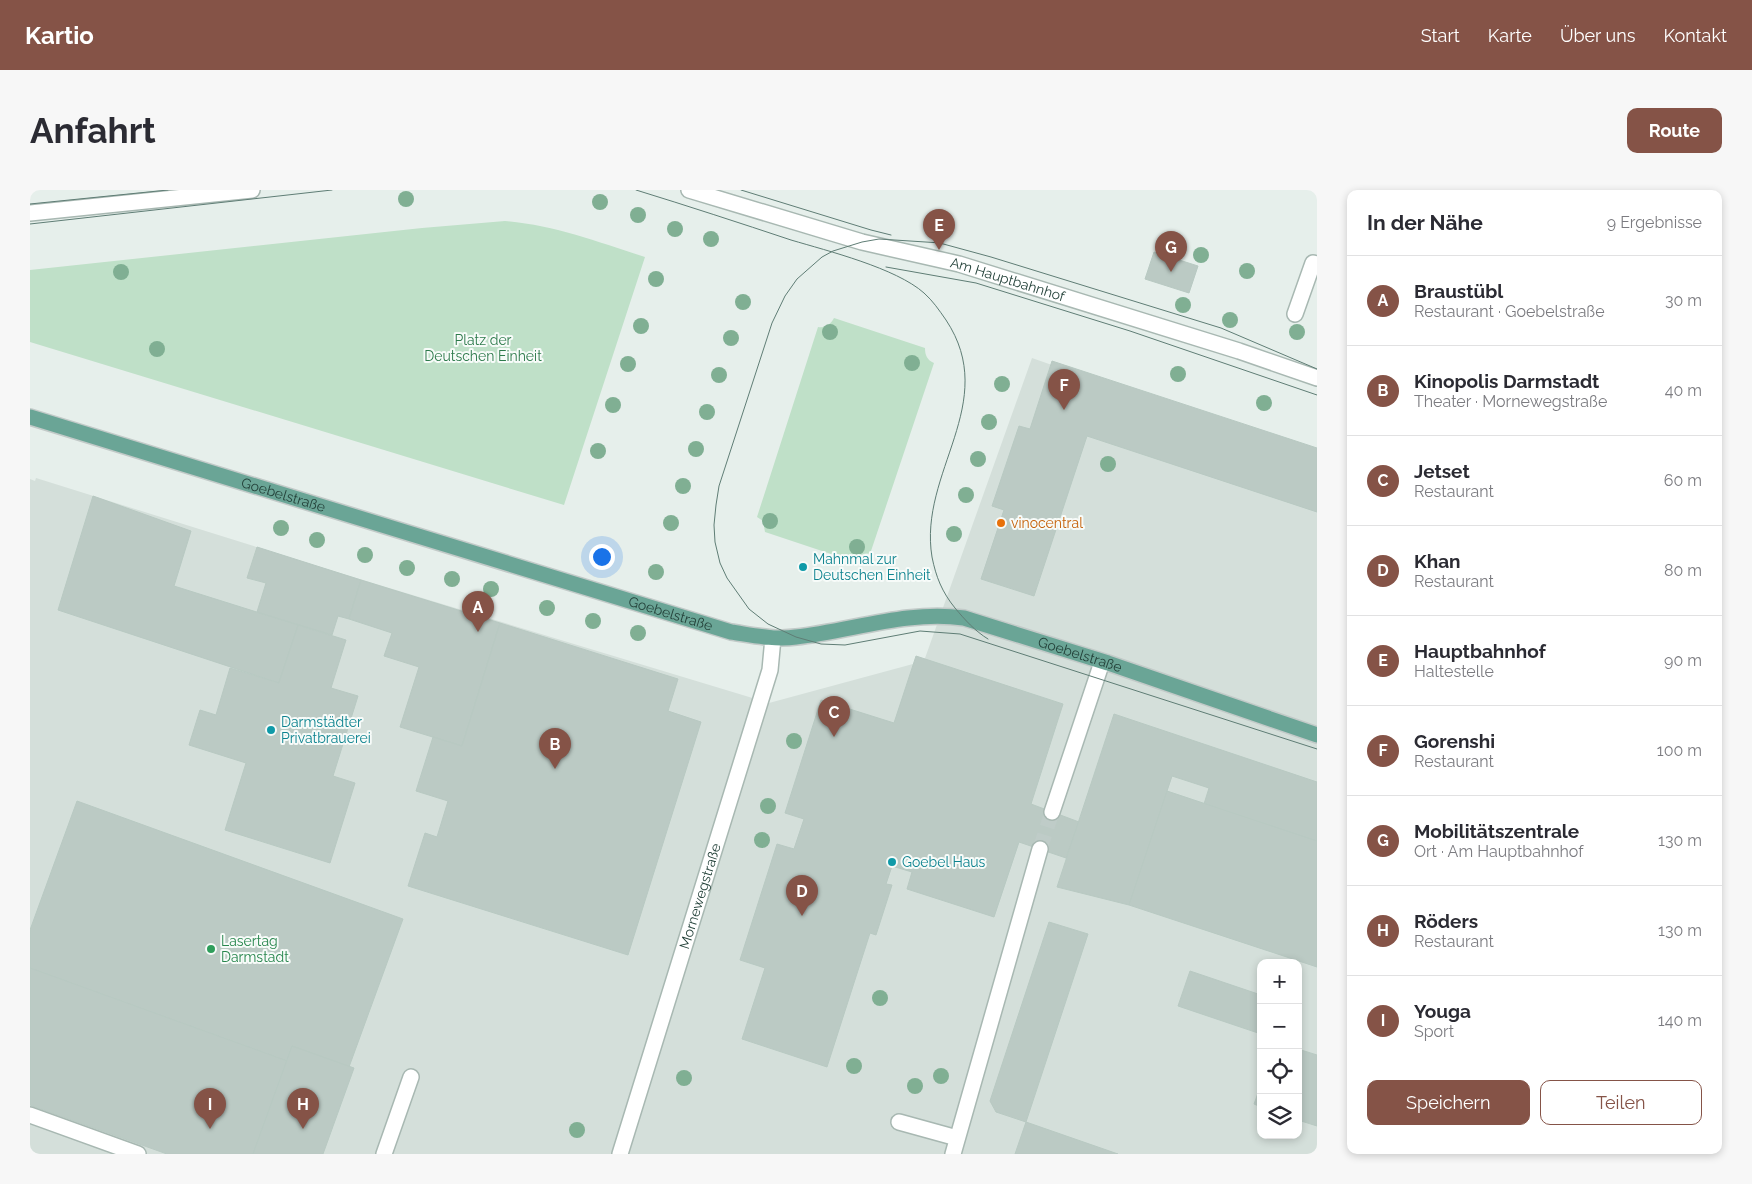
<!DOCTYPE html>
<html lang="de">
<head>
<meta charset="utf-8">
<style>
	:root { --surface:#fff; --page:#f7f7f7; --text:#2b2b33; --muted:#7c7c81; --line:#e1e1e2; --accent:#855347 }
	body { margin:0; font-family:Raleway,sans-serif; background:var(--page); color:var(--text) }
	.controls { position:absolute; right:15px; bottom:15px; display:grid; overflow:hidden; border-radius:10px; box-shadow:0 2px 8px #0003 }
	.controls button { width:45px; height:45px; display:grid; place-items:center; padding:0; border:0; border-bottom:1px solid var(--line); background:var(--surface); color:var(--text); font:25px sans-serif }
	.you { position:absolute; left:571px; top:366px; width:18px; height:18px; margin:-12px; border:4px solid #fff; border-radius:50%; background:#1a73e8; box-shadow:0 0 0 8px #1a73e833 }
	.badge { display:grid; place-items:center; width:32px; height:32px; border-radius:50%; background:var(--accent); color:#fff; font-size:16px; font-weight:700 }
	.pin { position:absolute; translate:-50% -41px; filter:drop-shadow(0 1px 2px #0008) }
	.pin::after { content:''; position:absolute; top:26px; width:18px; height:15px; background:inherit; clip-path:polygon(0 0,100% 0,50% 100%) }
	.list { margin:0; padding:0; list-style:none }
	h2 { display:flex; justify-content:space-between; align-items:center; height:65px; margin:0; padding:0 20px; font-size:21px }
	h2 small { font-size:16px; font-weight:400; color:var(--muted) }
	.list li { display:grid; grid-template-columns:32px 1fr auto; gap:15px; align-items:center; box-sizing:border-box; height:90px; padding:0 20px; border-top:1px solid var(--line) }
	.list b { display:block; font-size:19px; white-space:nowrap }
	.list p { margin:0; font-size:16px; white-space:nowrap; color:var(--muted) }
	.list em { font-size:16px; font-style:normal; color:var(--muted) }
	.actions { display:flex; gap:10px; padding:15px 20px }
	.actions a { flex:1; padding:11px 0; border:1px solid var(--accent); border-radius:10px; text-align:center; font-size:18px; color:var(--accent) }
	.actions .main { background:var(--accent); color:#fff }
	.icon { flex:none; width:28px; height:28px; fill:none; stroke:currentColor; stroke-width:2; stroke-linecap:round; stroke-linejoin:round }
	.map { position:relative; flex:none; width:1287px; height:964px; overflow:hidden; border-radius:10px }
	header { display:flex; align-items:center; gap:30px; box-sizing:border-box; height:70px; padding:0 25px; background:var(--accent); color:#fff }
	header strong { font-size:24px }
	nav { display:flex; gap:28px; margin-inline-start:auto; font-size:18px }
	.intro { display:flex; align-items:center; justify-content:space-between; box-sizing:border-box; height:120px; padding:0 30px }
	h1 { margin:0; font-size:35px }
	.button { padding:12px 22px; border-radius:10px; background:var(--accent); color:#fff; font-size:18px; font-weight:700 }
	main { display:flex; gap:30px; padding:0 30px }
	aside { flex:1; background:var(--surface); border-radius:10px; box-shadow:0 2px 8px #0003 }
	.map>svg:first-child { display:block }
	.built { fill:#d4dfda; fill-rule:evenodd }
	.green { fill:#bfe0c8 }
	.building { fill:#bbcac4; stroke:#b8c9c2 }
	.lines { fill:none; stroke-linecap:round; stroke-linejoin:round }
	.minor-tunnel { stroke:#bfccc8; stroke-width:15; stroke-dasharray:15 8; stroke-linecap:butt }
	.minor-casing { stroke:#a8b8b2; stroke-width:18 }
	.major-casing { stroke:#c2cac8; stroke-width:18 }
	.minor { stroke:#fff; stroke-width:15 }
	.major { stroke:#6aa596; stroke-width:15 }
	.tram { stroke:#5f7d75; stroke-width:1 }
	.tree { fill:#80af93 }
	.food-dot { fill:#e8710a; stroke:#f7fbf9; stroke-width:2 }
	.culture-dot { fill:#0f9aa8; stroke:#f7fbf9; stroke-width:2 }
	.leisure-dot { fill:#2e9e5b; stroke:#f7fbf9; stroke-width:2 }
	.labels { text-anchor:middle; stroke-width:4; stroke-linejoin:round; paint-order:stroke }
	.street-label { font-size:14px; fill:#24423a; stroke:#f7fbf9 }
	.park-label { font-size:14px; fill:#2d7a4b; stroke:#f7fbf9 }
	.food-label { font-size:14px; fill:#c56008; stroke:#f7fbf9; text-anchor:start }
	.culture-label { font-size:14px; fill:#0d838f; stroke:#f7fbf9; text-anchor:start }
	.leisure-label { font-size:14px; fill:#27864d; stroke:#f7fbf9; text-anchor:start }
</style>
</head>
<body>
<header>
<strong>Kartio</strong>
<nav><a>Start</a><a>Karte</a><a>Über uns</a><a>Kontakt</a></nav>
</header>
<div class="intro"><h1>Anfahrt</h1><a class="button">Route</a></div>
<main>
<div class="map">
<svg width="1287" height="964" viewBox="0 0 1287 964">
	<rect width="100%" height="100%" fill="#e6efeb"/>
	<!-- built -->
	<path class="built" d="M1002 168 1287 268V964H0V289L5 291 6 288 300 380 739 513 894 471ZM1231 773H1268V945H1231Z"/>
	<!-- green -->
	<g class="green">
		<path d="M475 31C524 35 568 52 615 67L534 315 0 152V80L392 38Z"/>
		<path d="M804 128 895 158C895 165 897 170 904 173L840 364C833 362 828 366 825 372L735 342 733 331 727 327 788 137C796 138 800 135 804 128Z"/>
	</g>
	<!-- building -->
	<g class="building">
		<polygon points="1124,62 1168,76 1159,103 1115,89"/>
		<polygon points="1022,171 1287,258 1287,322 1057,246 1004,406 951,389 974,320 962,316 989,236 1000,239"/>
		<polygon points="63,306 161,341 144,396 268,435 249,493 28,420"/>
		<polygon points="227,357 331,390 319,429 308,426 302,445 227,422 236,393 217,388"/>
		<polygon points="331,390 470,433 432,556 370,537 389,477 354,466 362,443 319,429"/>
		<polygon points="470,433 648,489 638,521 671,532 598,765 378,696 395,643 407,647 418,611 386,601 403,547 432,556"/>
		<polygon points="268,435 316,450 301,498 328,506 303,586 325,593 300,673 195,640 216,573 159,555 170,520 186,525 200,478 249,493"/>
		<polygon points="886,466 1033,514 1001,614 1049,632 1036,668 989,652 964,727 877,699 882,682 862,676 856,694 862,695 846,745 840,743 797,877 712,849 735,778 710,770 747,654 764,659 774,629 755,623 791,510 864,533"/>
		<polygon points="1084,524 1287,592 1287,651 1174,614 1179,598 1142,586 1099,715 1027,697"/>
		<polygon points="1137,601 1287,651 1287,777 1099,715"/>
		<polygon points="47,611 373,729 319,877 262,856 257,871 0,778 0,740"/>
		<polygon points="1019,732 1058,744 996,932 966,922 960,911"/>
		<polygon points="0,778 257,871 223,964 137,964 0,915"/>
		<polygon points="1160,781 1231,805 1231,844 1148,816"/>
		<polygon points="262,856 324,878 293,964 223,964"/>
		<polygon points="1268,859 1287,865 1287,936 1268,930"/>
		<polygon points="1231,895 1231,917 1224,914"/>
		<polygon points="996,932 1088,964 985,964"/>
	</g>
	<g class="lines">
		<!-- minor-tunnel -->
		<polyline class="minor-tunnel" points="1010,659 1022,622"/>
		<defs>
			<g id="minor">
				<path id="s1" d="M659 0 832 52 929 74 1209 161 1287 188"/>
				<polyline points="0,23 222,0"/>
				<polyline points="1265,124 1283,73 1287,74"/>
				<polyline points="1022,622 1072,472"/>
				<polyline points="0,925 108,964"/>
				<polyline points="869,932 927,948"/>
				<polyline points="354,964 381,887"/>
				<path id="s2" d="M590 964 740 480 743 448"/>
				<polyline points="923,964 1010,659"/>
			</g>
			<g id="major">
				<path id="s3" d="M0 227 701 442C722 445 744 450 766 447 822 441 877 420 934 428L1078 473 1287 545"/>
			</g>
		</defs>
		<!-- minor casing -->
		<use href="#minor" class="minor-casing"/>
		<!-- major casing -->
		<use href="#major" class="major-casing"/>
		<!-- minor -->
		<use href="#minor" class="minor"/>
		<!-- major -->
		<use href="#major" class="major"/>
		<!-- tram -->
		<g class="tram">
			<path d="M606 0C658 16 710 33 761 50 798 61 866 78 894 103 903 111 909 120 916 130 971 213 888 282 902 367 906 387 912 402 925 418 935 430 945 441 958 449"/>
			<polyline points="711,0 841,40 861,45"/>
			<polyline points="0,14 138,0"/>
			<polyline points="0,34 302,0"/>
			<polyline points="906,52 961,67 1191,138 1287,179"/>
			<polyline points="911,53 849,49 832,52 803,61 792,67 767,89 755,106 742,133 689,296 686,315 684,335 685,352 690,373 697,388 719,419 738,434 766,447 791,454 815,455 890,441 930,444 1287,559"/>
			<polyline points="856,77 946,93 1100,141 1287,205"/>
		</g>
	</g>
	<!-- trees -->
	<g class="tree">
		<circle cx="376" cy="9" r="8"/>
		<circle cx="570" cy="12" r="8"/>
		<circle cx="608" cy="25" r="8"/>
		<circle cx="645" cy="39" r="8"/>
		<circle cx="681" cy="49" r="8"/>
		<circle cx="1171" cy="65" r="8"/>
		<circle cx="1217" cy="81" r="8"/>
		<circle cx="91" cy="82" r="8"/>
		<circle cx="626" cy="89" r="8"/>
		<circle cx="713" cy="112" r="8"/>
		<circle cx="1153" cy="115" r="8"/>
		<circle cx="1200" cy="130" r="8"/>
		<circle cx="611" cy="136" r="8"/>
		<circle cx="800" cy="142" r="8"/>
		<circle cx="1267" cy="142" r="8"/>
		<circle cx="701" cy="148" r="8"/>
		<circle cx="127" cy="159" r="8"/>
		<circle cx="882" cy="173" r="8"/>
		<circle cx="598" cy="174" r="8"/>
		<circle cx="1148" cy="184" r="8"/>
		<circle cx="689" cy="185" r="8"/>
		<circle cx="972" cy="194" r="8"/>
		<circle cx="1234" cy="213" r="8"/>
		<circle cx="583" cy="215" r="8"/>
		<circle cx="677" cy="222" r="8"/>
		<circle cx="959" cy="232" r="8"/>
		<circle cx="666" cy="259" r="8"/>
		<circle cx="568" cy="261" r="8"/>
		<circle cx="948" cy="269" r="8"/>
		<circle cx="1078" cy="274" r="8"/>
		<circle cx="653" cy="296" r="8"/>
		<circle cx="936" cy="305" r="8"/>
		<circle cx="740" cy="331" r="8"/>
		<circle cx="641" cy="333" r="8"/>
		<circle cx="251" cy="338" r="8"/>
		<circle cx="924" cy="344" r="8"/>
		<circle cx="287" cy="350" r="8"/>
		<circle cx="827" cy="357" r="8"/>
		<circle cx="335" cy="365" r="8"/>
		<circle cx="377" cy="378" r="8"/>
		<circle cx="626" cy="382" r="8"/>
		<circle cx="422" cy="389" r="8"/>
		<circle cx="461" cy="399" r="8"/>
		<circle cx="517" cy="418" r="8"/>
		<circle cx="563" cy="431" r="8"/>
		<circle cx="608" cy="443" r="8"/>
		<circle cx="764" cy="551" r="8"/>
		<circle cx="738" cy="616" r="8"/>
		<circle cx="732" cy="650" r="8"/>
		<circle cx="850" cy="808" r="8"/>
		<circle cx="824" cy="876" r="8"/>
		<circle cx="911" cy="886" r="8"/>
		<circle cx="654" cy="888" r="8"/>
		<circle cx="885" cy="896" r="8"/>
		<circle cx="547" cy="940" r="8"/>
	</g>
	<!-- markers -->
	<circle class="food-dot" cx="971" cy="333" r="5"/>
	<g class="culture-dot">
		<circle cx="773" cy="377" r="5"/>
		<circle cx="241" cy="540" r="5"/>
		<circle cx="862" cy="672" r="5"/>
	</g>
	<circle class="leisure-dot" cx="181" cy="759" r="5"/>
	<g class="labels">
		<!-- street labels -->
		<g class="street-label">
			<text dy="5" stroke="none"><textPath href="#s1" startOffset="331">Am Hauptbahnhof</textPath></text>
			<text dy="5" stroke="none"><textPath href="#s3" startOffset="265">Goebelstraße</textPath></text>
			<text dy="5" stroke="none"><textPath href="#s3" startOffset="670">Goebelstraße</textPath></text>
			<text dy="5" stroke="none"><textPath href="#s3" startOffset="1090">Goebelstraße</textPath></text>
			<text dy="5" stroke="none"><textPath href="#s2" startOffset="270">Mornewegstraße</textPath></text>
		</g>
		<!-- park labels -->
		<g class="park-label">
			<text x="453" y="155">Platz der<tspan x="453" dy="16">Deutschen Einheit</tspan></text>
		</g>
		<!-- food labels -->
		<g class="food-label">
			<text x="981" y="338">vinocentral</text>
		</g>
		<!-- culture labels -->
		<g class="culture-label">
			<text x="783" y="374">Mahnmal zur<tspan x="783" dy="16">Deutschen Einheit</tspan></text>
			<text x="251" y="537">Darmstädter<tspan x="251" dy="16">Privatbrauerei</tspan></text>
			<text x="872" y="677">Goebel Haus</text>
		</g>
		<!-- leisure labels -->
		<g class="leisure-label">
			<text x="191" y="756">Lasertag<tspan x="191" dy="16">Darmstadt</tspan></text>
		</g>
	</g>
</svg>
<div class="controls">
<button>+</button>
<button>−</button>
<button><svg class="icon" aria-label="locate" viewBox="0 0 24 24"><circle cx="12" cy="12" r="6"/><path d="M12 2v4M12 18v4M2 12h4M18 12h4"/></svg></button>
<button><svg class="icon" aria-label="layers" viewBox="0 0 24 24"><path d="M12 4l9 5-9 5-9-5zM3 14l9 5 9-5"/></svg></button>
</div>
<div class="you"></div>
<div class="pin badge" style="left:448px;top:442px">A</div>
<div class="pin badge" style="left:525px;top:579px">B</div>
<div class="pin badge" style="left:804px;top:547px">C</div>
<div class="pin badge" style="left:772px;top:726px">D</div>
<div class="pin badge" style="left:909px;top:60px">E</div>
<div class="pin badge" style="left:1034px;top:220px">F</div>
<div class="pin badge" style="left:1141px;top:82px">G</div>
<div class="pin badge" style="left:273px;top:939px">H</div>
<div class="pin badge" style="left:180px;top:939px">I</div>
</div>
<aside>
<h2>In der Nähe<small>9 Ergebnisse</small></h2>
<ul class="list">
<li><span class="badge">A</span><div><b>Braustübl</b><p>Restaurant · Goebelstraße</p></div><em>30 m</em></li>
<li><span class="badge">B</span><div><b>Kinopolis Darmstadt</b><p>Theater · Mornewegstraße</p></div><em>40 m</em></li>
<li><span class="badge">C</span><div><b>Jetset</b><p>Restaurant</p></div><em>60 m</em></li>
<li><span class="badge">D</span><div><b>Khan</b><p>Restaurant</p></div><em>80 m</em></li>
<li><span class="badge">E</span><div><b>Hauptbahnhof</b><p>Haltestelle</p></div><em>90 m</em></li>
<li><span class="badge">F</span><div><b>Gorenshi</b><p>Restaurant</p></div><em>100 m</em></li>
<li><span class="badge">G</span><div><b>Mobilitätszentrale</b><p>Ort · Am Hauptbahnhof</p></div><em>130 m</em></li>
<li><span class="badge">H</span><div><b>Röders</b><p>Restaurant</p></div><em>130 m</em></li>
<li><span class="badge">I</span><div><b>Youga</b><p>Sport</p></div><em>140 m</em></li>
</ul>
<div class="actions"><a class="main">Speichern</a><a>Teilen</a></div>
</aside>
</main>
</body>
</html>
